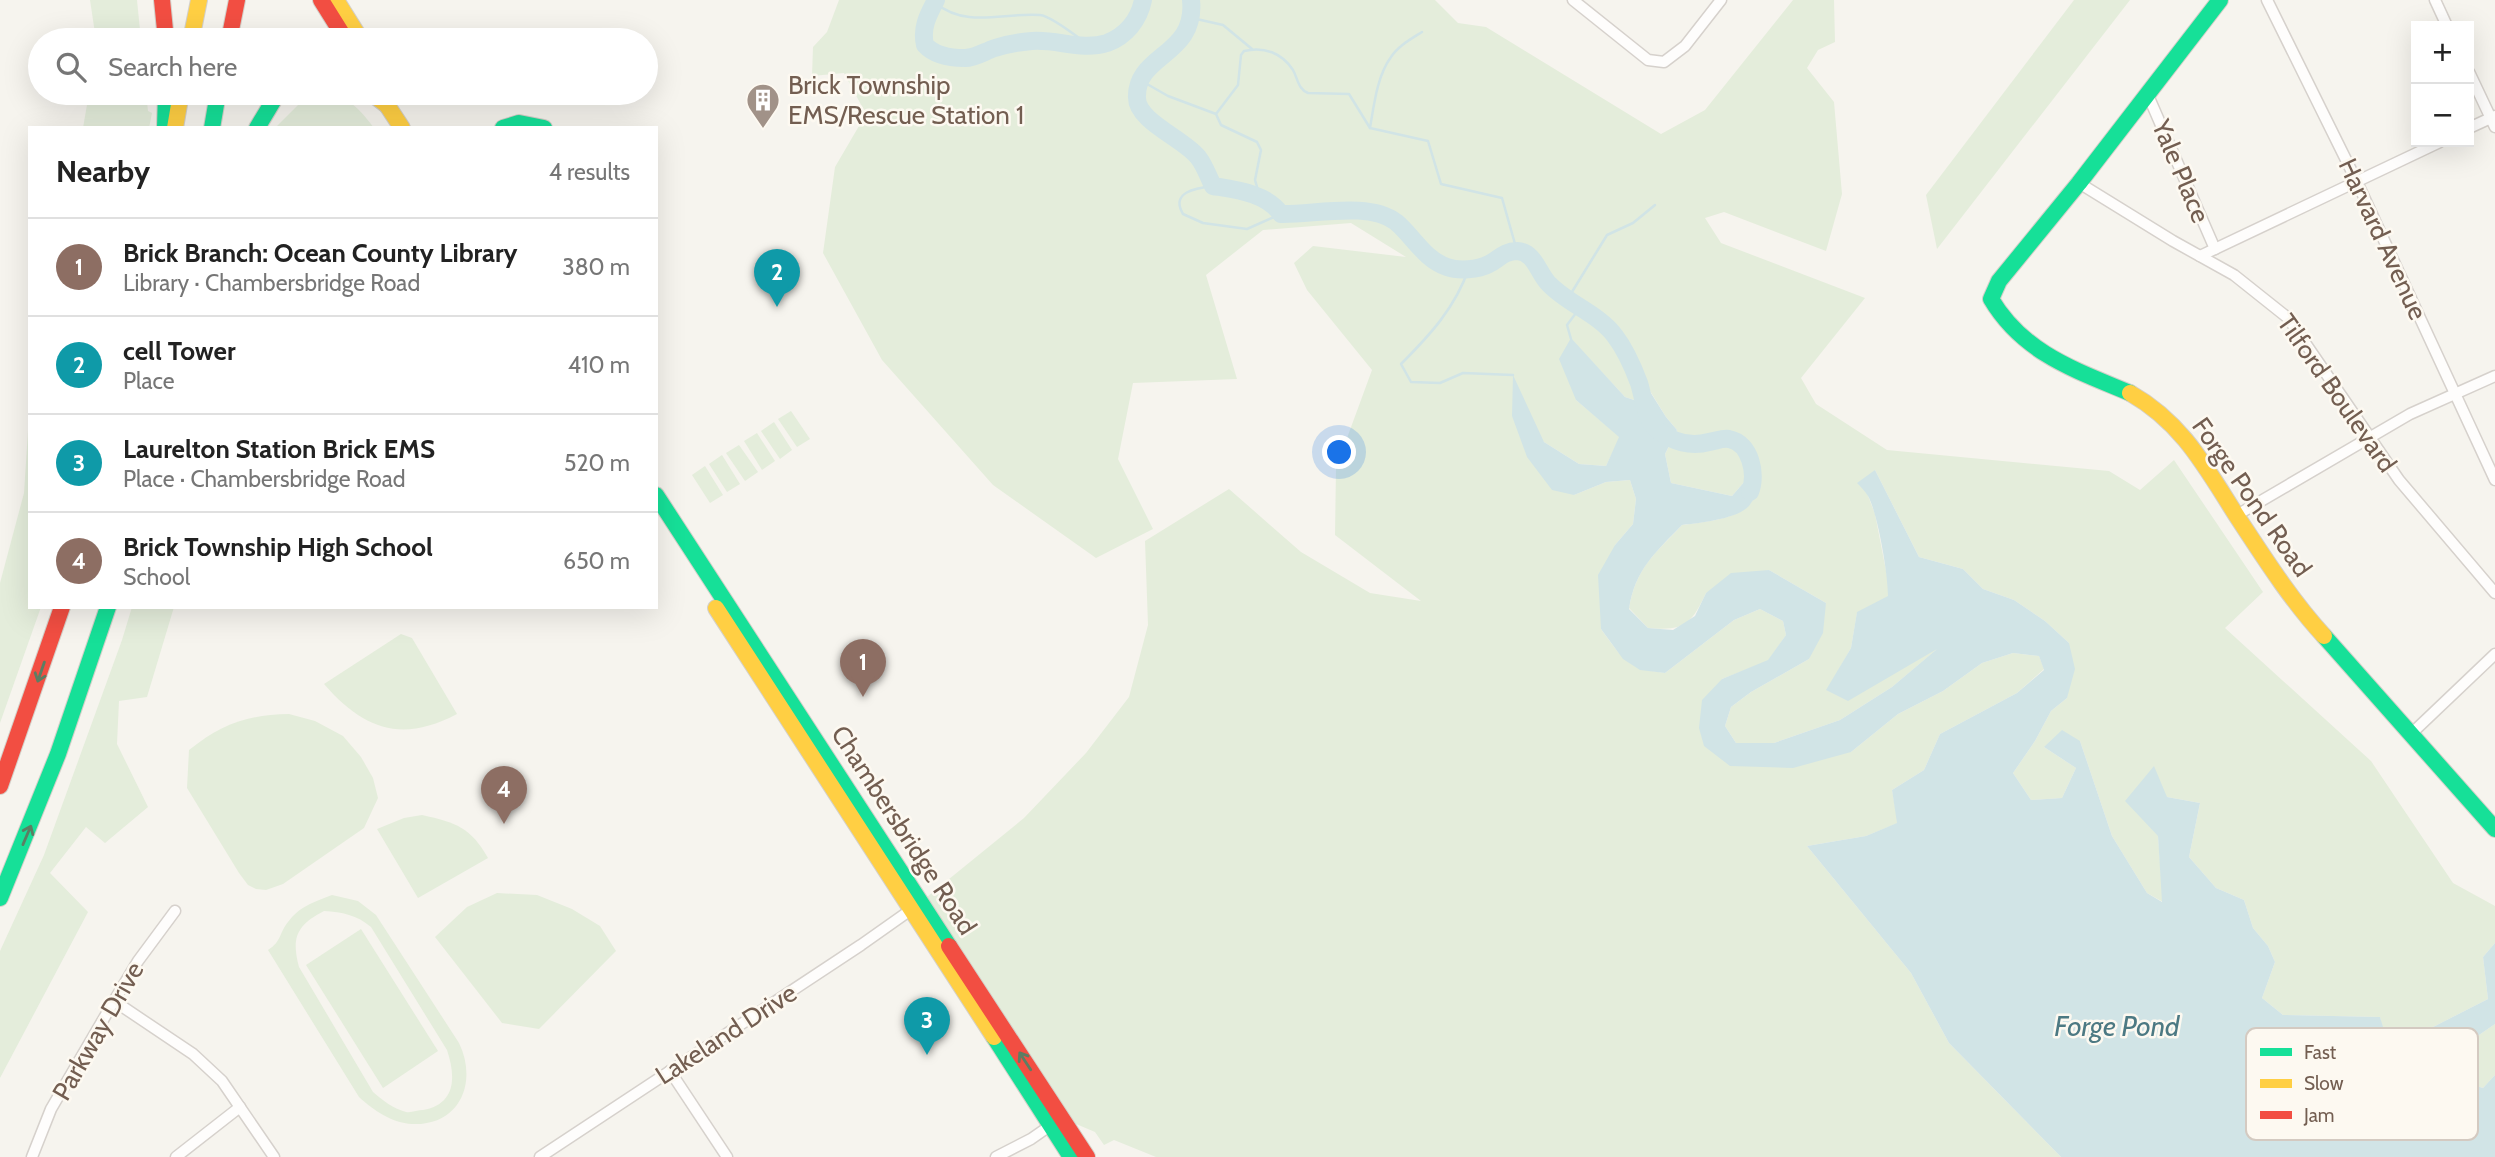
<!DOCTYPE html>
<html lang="en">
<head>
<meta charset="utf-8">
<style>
	:root { --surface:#fff; --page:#f6f6f6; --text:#222; --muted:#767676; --line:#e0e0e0; --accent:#2563eb }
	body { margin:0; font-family:Cabin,sans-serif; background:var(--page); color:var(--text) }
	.controls { position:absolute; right:21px; top:21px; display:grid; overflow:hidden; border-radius:0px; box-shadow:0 7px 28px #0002 }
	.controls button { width:63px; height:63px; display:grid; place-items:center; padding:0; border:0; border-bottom:2px solid var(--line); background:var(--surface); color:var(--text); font:35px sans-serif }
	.you { position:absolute; left:1340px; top:453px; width:24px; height:24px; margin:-18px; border:5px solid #fff; border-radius:50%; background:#1a73e8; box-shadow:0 0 0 10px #1a73e833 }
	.badge { display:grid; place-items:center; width:46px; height:46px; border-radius:50%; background:var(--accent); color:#fff; font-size:23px; font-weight:700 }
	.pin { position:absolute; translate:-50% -58px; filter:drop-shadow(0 2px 4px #0008) }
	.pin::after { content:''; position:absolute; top:37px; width:24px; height:21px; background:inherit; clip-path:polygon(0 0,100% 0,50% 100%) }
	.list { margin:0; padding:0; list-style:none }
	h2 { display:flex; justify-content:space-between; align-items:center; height:91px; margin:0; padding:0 28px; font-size:30px }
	h2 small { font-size:23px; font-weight:400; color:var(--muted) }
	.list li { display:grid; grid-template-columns:46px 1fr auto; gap:21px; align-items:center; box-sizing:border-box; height:98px; padding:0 28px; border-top:2px solid var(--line) }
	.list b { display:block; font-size:26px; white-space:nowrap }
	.list p { margin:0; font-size:23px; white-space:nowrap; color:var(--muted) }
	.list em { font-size:23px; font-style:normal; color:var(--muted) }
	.icon { flex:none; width:38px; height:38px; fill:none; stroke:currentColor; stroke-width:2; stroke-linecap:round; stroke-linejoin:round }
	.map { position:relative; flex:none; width:2495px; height:1157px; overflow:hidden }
	.search { position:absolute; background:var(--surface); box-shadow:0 7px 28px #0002; left:28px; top:28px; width:630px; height:77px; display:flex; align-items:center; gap:18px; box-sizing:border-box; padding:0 24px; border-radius:38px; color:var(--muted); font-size:26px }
	.panel { position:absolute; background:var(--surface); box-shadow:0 7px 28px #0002; left:28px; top:126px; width:630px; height:483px; border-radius:0px }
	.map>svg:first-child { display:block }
	.green { fill:#e4eddb; fill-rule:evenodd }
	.water { fill:#d1e4e6 }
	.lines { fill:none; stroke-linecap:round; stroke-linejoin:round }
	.stream { stroke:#d1e4e6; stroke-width:2.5 }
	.river { stroke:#d1e4e6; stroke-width:18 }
	.street-casing { stroke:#d6d1cc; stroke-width:13 }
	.fast-casing { stroke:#d4d0c9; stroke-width:18 }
	.slow-casing { stroke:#d4d0c9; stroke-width:18 }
	.jam-casing { stroke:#d4d0c9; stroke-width:18 }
	.street { stroke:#fefdfc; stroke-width:10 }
	.fast { stroke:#16e098; stroke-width:16 }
	.slow { stroke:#ffcf43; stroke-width:16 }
	.jam { stroke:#f24e42; stroke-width:16 }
	.oneway { stroke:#5c7e63 }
	.labels { text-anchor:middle; stroke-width:5; stroke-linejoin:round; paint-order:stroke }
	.poi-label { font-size:26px; fill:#735e51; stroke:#fdf9f1; text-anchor:start }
	.street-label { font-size:26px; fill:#735e51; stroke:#fdf9f1 }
	.water-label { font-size:28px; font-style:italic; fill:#4c7983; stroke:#fdf9f1 }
	.key { fill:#fdf9f1; stroke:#d4cac1; stroke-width:2 }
	.key-label { font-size:19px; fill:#735e51 }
</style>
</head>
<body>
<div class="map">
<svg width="2495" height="1157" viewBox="0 0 2495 1157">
	<rect width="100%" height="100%" fill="#f6f4ee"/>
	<!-- green -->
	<g class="green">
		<polygon points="90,0 137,0 141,40 96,40"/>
		<path d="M839 0H1435L1458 23 1486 27 1661 134 1705 110 1793 0H1834L1835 42 1818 50 1807 68 1834 102 1842 194 1826 251 1724 212 1705 218 1721 243 1865 298 1801 378 1816 404 1887 450 2109 471 2140 490 2174 460 2263 592 2225 628 2371 761 2453 883 2495 906V943L2483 957 2488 999 2433 1027H2382L2380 1017 2283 1015 2262 998 2275 962 2268 946 2253 928 2244 900 2216 888 2189 857 2200 803 2167 797 2158 836 2163 902 2147 893 2112 836 2080 741 2044 747 2076 768 2062 798 2031 800 2013 773 2035 741 2051 711 2067 698 2069 643 2045 621 2014 600 1983 589 1963 569 1919 557 1875 470 1867 493 1875 514 1888 581V597L1857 613 1851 648 1827 690 1942 645 1892 687 1840 720 1774 743H1736L1725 726 1731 707 1751 692 1809 659 1826 603 1769 570 1706 593C1691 625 1684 631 1648 628L1629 608C1637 566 1654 555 1682 525 1699 523 1737 519 1749 505 1754 500 1757 491 1760 485L1745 481 1732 496 1671 483 1665 454 1677 430 1666 417 1650 391 1637 401 1625 397 1571 339 1576 400 1620 437 1606 466 1579 464 1544 442 1512 416 1574 495 1606 482 1630 480 1636 499 1633 524 1615 545 1601 629C1623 659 1626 668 1665 673L1734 620 1760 609 1783 621 1786 635 1768 661 1722 679 1704 746 1851 752 1898 714 1943 691 1982 663 2013 653 2039 656 2044 669 2017 693 1940 734 1924 770 1892 790 1898 823 1866 836 1807 846 1911 973 1949 1043 2061 1157H1156L1114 1140 1104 1145 1095 1132 1062 1118 922 901 1024 818 1086 753 1129 697 1148 625 1145 541 1229 489 1301 552 1370 593 1421 601 1335 535 1336 468 1372 370 1307 290 1294 263 1313 246 1406 257 1351 223 1263 230 1206 275 1237 379 1133 383 1118 459 1153 529 1096 558 993 485 882 360 823 253 835 167 866 114 844 73 812 76 813 47 827 32Z"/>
		<polygon points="2074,0 2130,0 1937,249 1926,195"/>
		<polygon points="89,93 146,93 148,111 152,113 149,128 83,128"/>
		<path d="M310 93C344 93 354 102 374 128H275Z"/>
		<polygon points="30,400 30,607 41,607 0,723 0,583 24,493"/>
		<polygon points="791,411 810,439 797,447 778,419"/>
		<polygon points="774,422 792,450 780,459 761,431"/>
		<polygon points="757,433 775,461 762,470 744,441"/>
		<polygon points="739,445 758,472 745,481 726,453"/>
		<polygon points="722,455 740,484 727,492 709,464"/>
		<polygon points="705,466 723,495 710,503 692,475"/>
		<polygon points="132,607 174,607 147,697 119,701 117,744 148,807 105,843 86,827 50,873 88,912 0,1078 0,951 44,855 122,640"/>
		<path d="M401 634 412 638 457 714C402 743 364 730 324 684Z"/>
		<path d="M289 714 315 721 343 736 361 757 373 778 378 798 364 828 283 884 266 890 256 889 248 885 239 873 187 788 189 750C222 724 246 715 289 714Z"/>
		<path d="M422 815C457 823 470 827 488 858L418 898 377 829 404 818Z"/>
		<polygon points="497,893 537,895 572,909 600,926 616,951 539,1029 502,1023 435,937 467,907"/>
		<path d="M332 895 358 901 376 915 459 1043C478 1082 460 1126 412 1124 392 1123 373 1110 359 1097L268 950C282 941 279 933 288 922 300 906 314 902 332 895ZM324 911C342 912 357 915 371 927L447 1050C456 1077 456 1104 423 1110 418 1110 411 1113 406 1112 394 1109 382 1100 373 1092L299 967C291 937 297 925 324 911Z"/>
		<polygon points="361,929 438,1051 383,1088 306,965"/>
		<polygon points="2495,1024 2495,1075 2483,1088 2461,1081 2466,1044"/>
	</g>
	<!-- water -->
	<path class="water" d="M1571 338 1625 397 1637 401 1649 390 1666 417 1677 430 1665 454 1671 483 1732 496 1745 481 1751 468 1761 485C1757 491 1754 500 1749 506 1737 519 1700 523 1682 525 1656 552 1635 569 1629 609L1648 628 1673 630 1695 616 1706 593 1731 573 1769 570 1826 603 1823 633 1809 659 1751 692 1731 707 1725 726 1736 743H1774L1840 720 1892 687 1937 649 1848 701 1826 690 1851 648 1857 612 1888 596C1888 575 1878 514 1868 496 1865 491 1861 487 1857 483L1875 470 1919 557 1963 569 1983 589 2014 600 2045 621 2069 643 2075 669 2067 698 2051 711 2035 741 2013 773 2031 800 2062 798 2076 768 2044 747 2062 730 2080 741 2112 836 2147 893 2162 902 2158 836 2125 801 2154 766 2167 797 2200 803 2189 857 2216 888 2244 900 2253 928 2268 946 2275 962 2262 998 2283 1015 2380 1017 2383 1027H2433L2488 999 2483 957 2495 943V1024L2466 1044 2461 1081 2483 1088 2495 1075V1157H2061L1949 1043 1911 973 1807 846 1866 836 1897 823 1892 790 1924 770 1940 734 2017 693 2044 670 2039 656 2013 653 1982 663 1943 691 1898 714 1851 752 1793 768 1730 766 1704 746 1699 728 1702 700 1722 679 1768 660 1786 635 1783 621 1760 609 1734 620 1665 673 1640 670 1623 659 1601 629 1598 575 1615 545 1633 524 1636 499 1630 480 1606 482 1574 495 1552 490 1527 457 1512 416 1513 375 1544 442 1579 464 1606 466 1619 437 1576 400 1559 359Z"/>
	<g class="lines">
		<!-- stream -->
		<g class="stream">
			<path d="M935 3C968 29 1003 12 1040 15 1052 16 1080 39 1091 47"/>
			<polyline points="1192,18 1223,25 1252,49"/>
			<path d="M1422 32C1411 39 1398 46 1391 57 1377 76 1374 105 1370 128L1428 141 1441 184 1502 198 1517 251"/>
			<polyline points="1140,80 1168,96 1216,114 1221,125 1257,142 1261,150 1255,180 1260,197"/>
			<path d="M1216 114 1238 85 1241 55 1244 51C1264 46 1282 53 1293 70 1298 79 1298 89 1308 93L1349 94 1370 128"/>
			<path d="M1213 186C1196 188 1170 192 1183 214L1203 223 1247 229 1281 214"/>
			<path d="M1469 268C1455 308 1430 335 1401 364L1411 382 1440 383 1463 373 1513 375"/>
			<polyline points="1567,300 1607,235 1633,223 1655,205"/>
			<polyline points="1571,339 1567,325 1579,309"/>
		</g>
		<!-- river -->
		<g class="river">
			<path d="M936 0C928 15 921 28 925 45 935 56 951 58 965 58 976 58 985 51 995 48 1007 44 1020 42 1032 41 1058 39 1081 51 1107 43 1126 36 1139 20 1143 0"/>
			<path d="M1191 0C1197 56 1135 54 1137 98 1137 121 1184 139 1198 157 1205 166 1208 176 1213 186 1237 190 1266 193 1281 214 1313 215 1369 201 1396 222 1413 236 1424 259 1447 267 1458 271 1478 270 1489 264 1499 259 1504 251 1517 251 1535 252 1538 273 1549 284 1568 304 1599 314 1615 336 1625 349 1633 367 1639 383 1644 399 1645 420 1659 431 1673 442 1691 447 1709 442 1716 441 1722 438 1729 439 1751 443 1757 475 1750 492"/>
		</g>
		<defs>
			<g id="street">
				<polyline points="1573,0 1648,60 1664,62 1685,46 1721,0"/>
				<polyline points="2267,0 2357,182 2495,480"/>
				<polyline points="2435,0 2447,26"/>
				<polyline points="2469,72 2495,127"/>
				<polyline points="2147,93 2215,249"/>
				<polyline points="2469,128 2495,116"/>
				<polyline points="2079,183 2173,241 2234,275 2288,318 2399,480 2495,593"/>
				<polyline points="2200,256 2440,142"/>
				<polyline points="2237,515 2410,414 2495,376"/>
				<polyline points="2411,734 2495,654"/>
				<polyline points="114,1001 193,1054 222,1081 274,1157"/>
				<polyline points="670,1071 727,1157"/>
				<polyline points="32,1157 51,1109 114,1001 138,961 175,911"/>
				<polyline points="176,1157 240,1107"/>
				<polyline points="540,1157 861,945 912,909"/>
				<polyline points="996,1157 1031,1139 1054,1123"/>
			</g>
			<g id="fast">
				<polyline points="165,128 166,93"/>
				<polyline points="212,128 218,93"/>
				<polyline points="257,128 278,93"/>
				<polyline points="503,128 519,123 544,128"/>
				<path d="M2130 393C2075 370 2023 353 1991 299L1999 281 2079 183 2220 0"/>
				<polyline points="656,495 949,946"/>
				<polyline points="2324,636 2495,829"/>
				<polyline points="0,898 58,754 108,607"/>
				<polyline points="994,1037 1071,1157"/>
			</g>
			<g id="slow">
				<polyline points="336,0 361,40"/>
				<polyline points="191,40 199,0"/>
				<polyline points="371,93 388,106"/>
				<polyline points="381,96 402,128"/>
				<polyline points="175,128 181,93"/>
				<path d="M2130 393C2183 423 2206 468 2238 518 2265 559 2291 600 2324 636"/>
				<polyline points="716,608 994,1037"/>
			</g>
			<g id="jam">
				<polyline points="162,0 166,40"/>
				<polyline points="321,0 346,40"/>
				<polyline points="229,40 237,0"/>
				<polyline points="0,786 62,607"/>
				<polyline points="949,946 1087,1157"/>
			</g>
		</defs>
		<!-- street casing -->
		<use href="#street" class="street-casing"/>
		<!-- fast casing -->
		<use href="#fast" class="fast-casing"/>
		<!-- slow casing -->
		<use href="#slow" class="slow-casing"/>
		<!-- jam casing -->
		<use href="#jam" class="jam-casing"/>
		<!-- street -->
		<use href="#street" class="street"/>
		<!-- fast -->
		<use href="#fast" class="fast"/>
		<!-- slow -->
		<use href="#slow" class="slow"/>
		<!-- jam -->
		<use href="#jam" class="jam"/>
	</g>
	<!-- one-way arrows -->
	<defs><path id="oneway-shaft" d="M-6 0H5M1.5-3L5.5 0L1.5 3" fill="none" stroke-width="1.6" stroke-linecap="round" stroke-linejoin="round" transform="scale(1.75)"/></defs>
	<g class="oneway">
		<use href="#oneway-shaft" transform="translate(41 672) rotate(109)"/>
		<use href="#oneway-shaft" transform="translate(27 835) rotate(-67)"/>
		<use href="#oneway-shaft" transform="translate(1025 1061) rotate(-123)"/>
	</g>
	<!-- icons -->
	<defs>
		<symbol id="building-pin" viewBox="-11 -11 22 30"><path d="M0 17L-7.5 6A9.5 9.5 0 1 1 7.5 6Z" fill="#a19288" stroke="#fdf9f1"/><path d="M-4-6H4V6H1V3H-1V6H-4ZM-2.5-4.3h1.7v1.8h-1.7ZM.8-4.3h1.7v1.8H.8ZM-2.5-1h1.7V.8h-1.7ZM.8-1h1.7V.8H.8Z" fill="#fff"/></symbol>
	</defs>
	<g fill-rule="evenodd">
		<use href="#building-pin" x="744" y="81" width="38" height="52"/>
	</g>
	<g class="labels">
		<!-- poi labels -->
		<g class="poi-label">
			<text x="788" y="94">Brick Township<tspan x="788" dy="30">EMS/Rescue Station 1</tspan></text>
		</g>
		<!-- street labels -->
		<g class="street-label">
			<text transform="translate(2181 171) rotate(67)" y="9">Yale Place</text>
			<text transform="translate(2383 239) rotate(65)" y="9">Harvard Avenue</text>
			<text transform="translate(2337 393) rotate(55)" y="9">Tilford Boulevard</text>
			<text transform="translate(2252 497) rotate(55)" y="9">Forge Pond Road</text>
			<text transform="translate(904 830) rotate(57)" y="9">Chambersbridge Road</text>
			<text transform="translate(98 1031) rotate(-60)" y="9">Parkway Drive</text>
			<text transform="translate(726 1034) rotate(-33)" y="9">Lakeland Drive</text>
		</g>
		<!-- water labels -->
		<g class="water-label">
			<text x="2117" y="1036">Forge Pond</text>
		</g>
	</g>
	<!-- legend -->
	<rect x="2246" y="1028" width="232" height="112" rx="10" class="key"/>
	<rect x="2260" y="1048" width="32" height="8" fill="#16e098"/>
	<rect x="2260" y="1079" width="32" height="9" fill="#ffcf43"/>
	<rect x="2260" y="1111" width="32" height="8" fill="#f24e42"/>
	<g class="key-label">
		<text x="2304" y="1059">Fast</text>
		<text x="2304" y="1090">Slow</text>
		<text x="2304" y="1122">Jam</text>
	</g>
</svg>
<div class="controls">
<button>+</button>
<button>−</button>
</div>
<div class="you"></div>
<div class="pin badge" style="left:863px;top:697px;background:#8d6e63">1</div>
<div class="pin badge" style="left:777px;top:307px;background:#0f9aa8">2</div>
<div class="pin badge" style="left:927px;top:1055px;background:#0f9aa8">3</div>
<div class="pin badge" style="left:504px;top:824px;background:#8d6e63">4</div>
<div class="search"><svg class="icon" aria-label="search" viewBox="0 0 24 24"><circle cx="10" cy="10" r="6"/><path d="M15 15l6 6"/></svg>Search here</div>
<section class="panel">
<h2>Nearby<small>4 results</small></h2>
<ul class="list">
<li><span class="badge" style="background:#8d6e63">1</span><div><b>Brick Branch: Ocean County Library</b><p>Library · Chambersbridge Road</p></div><em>380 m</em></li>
<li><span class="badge" style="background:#0f9aa8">2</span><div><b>cell Tower</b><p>Place</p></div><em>410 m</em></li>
<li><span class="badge" style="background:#0f9aa8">3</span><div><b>Laurelton Station Brick EMS</b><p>Place · Chambersbridge Road</p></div><em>520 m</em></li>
<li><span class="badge" style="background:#8d6e63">4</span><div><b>Brick Township High School</b><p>School</p></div><em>650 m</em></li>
</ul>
</section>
</div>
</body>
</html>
